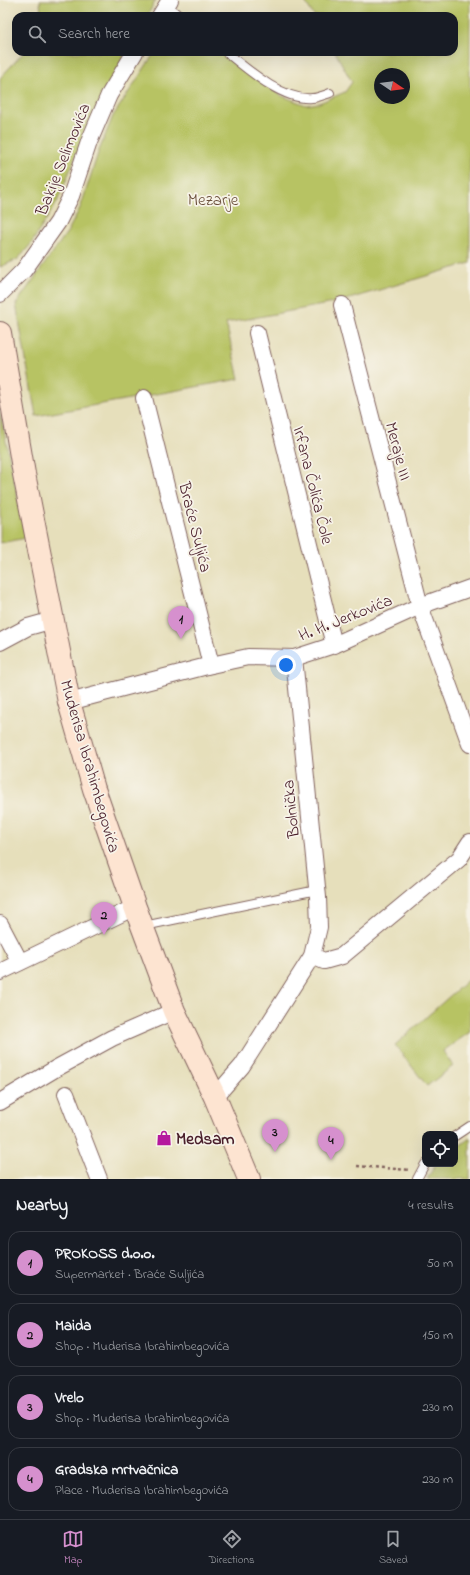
<!DOCTYPE html>
<html lang="en">
<head>
<meta charset="utf-8">
<style>
	:root { --surface:#171b24; --page:#242831; --text:#f1f3f6; --muted:#9ea1a6; --line:#363941; --accent:#d690ce }
	body { margin:0; font-family:"Indie Flower",sans-serif; background:var(--page); color:var(--text) }
	.controls { position:absolute; right:12px; bottom:12px; display:grid; overflow:hidden; border-radius:8px; box-shadow:0 4px 16px #0002 }
	.controls button { width:36px; height:36px; display:grid; place-items:center; padding:0; border:0; border-bottom:1px solid var(--line); background:var(--surface); color:var(--text); font:20px sans-serif }
	.compass { position:absolute; left:374px; top:68px; width:36px; height:36px; border-radius:50%; background:var(--surface); box-shadow:0 4px 16px #0002; rotate:103deg }
	.you { position:absolute; left:286px; top:665px; width:14px; height:14px; margin:-10px; border:3px solid #fff; border-radius:50%; background:#1a73e8; box-shadow:0 0 0 6px #1a73e833 }
	.badge { display:grid; place-items:center; width:26px; height:26px; border-radius:50%; background:var(--accent); color:#111; font-size:13px; font-weight:700 }
	.pin { position:absolute; translate:-50% -33px; filter:drop-shadow(0 1px 2px #0008) }
	.pin::after { content:''; position:absolute; top:21px; width:14px; height:12px; background:inherit; clip-path:polygon(0 0,100% 0,50% 100%) }
	.list { margin:0; padding:0; list-style:none }
	h2 { display:flex; justify-content:space-between; align-items:center; height:52px; margin:0; padding:0 16px; font-size:17px }
	h2 small { font-size:13px; font-weight:400; color:var(--muted) }
	.list li { display:grid; grid-template-columns:26px 1fr auto; gap:12px; align-items:center; box-sizing:border-box; height:64px; margin:0 8px 8px; padding:0 8px; border:1px solid var(--line); border-radius:12px }
	.list b { display:block; font-size:15px; white-space:nowrap }
	.list p { margin:0; font-size:13px; white-space:nowrap; color:var(--muted) }
	.list em { font-size:13px; font-style:normal; color:var(--muted) }
	.icon { flex:none; width:22px; height:22px; fill:none; stroke:currentColor; stroke-width:2; stroke-linecap:round; stroke-linejoin:round }
	.map { position:relative; flex:none; width:470px; height:1179px; overflow:hidden }
	.search { position:absolute; background:var(--surface); box-shadow:0 4px 16px #0002; left:12px; right:12px; top:12px; height:44px; display:flex; align-items:center; gap:10px; box-sizing:border-box; padding:0 14px; border-radius:12px; color:var(--muted); font-size:15px }
	.sheet { height:340px; background:var(--surface) }
	nav { display:flex; justify-content:space-around; align-items:center; box-sizing:border-box; height:56px; border-top:1px solid var(--line); background:var(--surface); font-size:11px; color:var(--muted) }
	nav a { display:grid; justify-items:center; gap:2px }
	nav .on { color:var(--accent) }
	.map>svg:first-child { display:block }
	.green { fill:#b7c364; stroke:#807148; fill-rule:evenodd }
	.lines { fill:none; stroke-linecap:round; stroke-linejoin:round }
	.lane-casing { stroke:#81625d; stroke-width:10 }
	.street-casing { stroke:#81625d; stroke-width:18 }
	.secondary-casing { stroke:#81625d; stroke-width:24 }
	.path { stroke:#81625d; stroke-width:2.5; stroke-dasharray:3 3; stroke-linecap:butt }
	.lane { stroke:#fff; stroke-width:8 }
	.street { stroke:#fff; stroke-width:16 }
	.secondary { stroke:#fde4d1; stroke-width:22 }
	.labels { text-anchor:middle; stroke-width:3.5; stroke-linejoin:round; paint-order:stroke }
	.street-label { font-size:17px; fill:#4a1f2b; stroke:#f7f3e8 }
	.park-label { font-size:17px; fill:#6b503c; stroke:#f7f3e8 }
	.poi-label { font-size:17px; font-weight:bold; fill:#4a1f2b; stroke:#f7f3e8; text-anchor:start }
</style>
</head>
<body>
<div class="map">
<svg width="470" height="1179" viewBox="0 0 470 1179">
	<rect width="100%" height="100%" fill="#f7f3e8"/>
	<filter id="ink" filterUnits="userSpaceOnUse"><feTurbulence type="fractalNoise" baseFrequency=".025" numOctaves="2"/><feDisplacementMap in="SourceGraphic" scale="8" xChannelSelector="R" yChannelSelector="G"/><feConvolveMatrix kernelMatrix="1 2 1 2 8 2 1 2 1" color-interpolation-filters="sRGB"/></filter>
	<filter id="wash" filterUnits="userSpaceOnUse"><feTurbulence type="fractalNoise" baseFrequency=".012" numOctaves="4" result="noise"/><feDisplacementMap in="SourceGraphic" scale="16" xChannelSelector="R" yChannelSelector="G"/><feGaussianBlur stdDeviation="0.9" result="paint"/><feColorMatrix in="noise" values="0 0 0 0 0 0 0 0 0 0 0 0 0 0 0 0 0 1.4 0 .05"/><feComposite in="paint" operator="in"/></filter>
	<g filter="url(#wash)">
		<rect width="100%" height="100%" fill="#e6dfbb"/>
		<!-- green -->
		<g class="green">
			<polygon points="40,0 156,0 147,16 41,16"/>
			<path d="M304 0H470V263L339 302 226 323 239 379 36 416 16 304 68 231 81 206 98 153 113 116 155 52H220L248 74 282 96 306 105 319 103 345 92 352 82 335 52H454V16H314ZM380 74H404V98H380Z"/>
			<polygon points="24,52 126,52 81,144 57,202 31,244 18,259 0,267 0,78"/>
			<polygon points="0,412 26,538 0,543"/>
			<polygon points="470,978 470,1032 443,1051 453,1066 427,1086 395,1045"/>
			<polygon points="470,1138 470,1179 427,1179 436,1164 455,1164 455,1149"/>
		</g>
	</g>
	<g filter="url(#ink)">
		<g class="lines">
			<defs>
				<g id="lane">
					<polyline points="167,6 180,16"/>
					<path d="M226 52C247 69 283 101 312 98 318 98 324 95 330 93"/>
					<polyline points="144,926 317,890"/>
					<polyline points="455,1136 470,1126"/>
					<polyline points="417,1179 425,1164"/>
				</g>
				<g id="street">
					<polyline points="160,16 170,0"/>
					<polyline points="0,294 24,270 58,222 71,196 89,142 109,95 135,52"/>
					<polyline points="342,305 420,606 470,744"/>
					<polyline points="257,333 334,645"/>
					<polyline points="144,398 211,665"/>
					<polyline points="0,642 28,627 53,620"/>
					<polyline points="69,702 211,665 248,657 294,658 334,645 420,606 470,588"/>
					<polyline points="0,924 20,962"/>
					<polyline points="312,956 324,961 342,956 459,859 470,842"/>
					<polyline points="0,972 135,907"/>
					<polyline points="66,1094 99,1179"/>
					<polyline points="215,1097 242,1066 312,956 319,927 318,897 294,658"/>
					<polyline points="0,1102 55,1069 112,1038 174,1011"/>
				</g>
				<polyline id="secondary" points="0,333 24,474 69,702 94,789 135,907 174,1011 215,1097 249,1179"/>
			</defs>
			<!-- lane casing -->
			<use href="#lane" class="lane-casing"/>
			<!-- street casing -->
			<use href="#street" class="street-casing"/>
			<!-- secondary casing -->
			<use href="#secondary" class="secondary-casing"/>
			<!-- path -->
			<polyline class="path" points="357,1166 410,1170"/>
			<!-- lane -->
			<use href="#lane" class="lane"/>
			<!-- street -->
			<use href="#street" class="street"/>
			<!-- secondary -->
			<use href="#secondary" class="secondary"/>
		</g>
	</g>
	<!-- icons -->
	<defs>
		<symbol id="shop-bare" viewBox="-9 -9 18 18"><path d="M-5-2.5h2.3a2.7 3.5 0 0 1 5.4 0H5L5.5 6h-11ZM-1.5-2.5h3a1.5 2.3 0 0 0-3 0Z" fill="#b5179e" stroke="#f7f3e8" stroke-width="2.5" paint-order="stroke"/></symbol>
	</defs>
	<g fill-rule="evenodd">
		<use href="#shop-bare" x="153" y="1127" width="22" height="22"/>
	</g>
	<g class="labels">
		<!-- street labels -->
		<g class="street-label">
			<text transform="translate(62 159) rotate(-68)" y="6">Bakije Selimovića</text>
			<text transform="translate(399 451) rotate(75)" y="6">Meraje III</text>
			<text transform="translate(314 485) rotate(76)" y="6">Irfana Čolića Čole</text>
			<text transform="translate(196 527) rotate(76)" y="6">Braće Suljića</text>
			<text transform="translate(345 617) rotate(-22)" y="6">H. H. Jerkovića</text>
			<text transform="translate(91 766) rotate(74)" y="6">Muderisa Ibrahimbegovića</text>
			<text transform="translate(290 809) rotate(-96)" y="6">Bolnička</text>
		</g>
		<!-- park labels -->
		<g class="park-label">
			<text x="213" y="205">Mezarje</text>
		</g>
		<!-- poi labels -->
		<g class="poi-label">
			<text x="176" y="1144">Medsam</text>
		</g>
	</g>
</svg>
<div class="controls">
<button><svg class="icon" aria-label="locate" viewBox="0 0 24 24"><circle cx="12" cy="12" r="6"/><path d="M12 2v4M12 18v4M2 12h4M18 12h4"/></svg></button>
</div>
<svg class="compass" viewBox="-18 -18 36 36"><path d="M0-13l5 13h-10z" fill="#e53935"/><path d="M0 13l5-13h-10z" fill="#9ea1a6"/></svg>
<div class="you"></div>
<div class="pin badge" style="left:181px;top:639px">1</div>
<div class="pin badge" style="left:104px;top:935px">2</div>
<div class="pin badge" style="left:275px;top:1152px">3</div>
<div class="pin badge" style="left:331px;top:1160px">4</div>
<div class="search"><svg class="icon" aria-label="search" viewBox="0 0 24 24"><circle cx="10" cy="10" r="6"/><path d="M15 15l6 6"/></svg>Search here</div>
</div>
<section class="sheet">
<h2>Nearby<small>4 results</small></h2>
<ul class="list">
<li><span class="badge">1</span><div><b>PROKOSS d.o.o.</b><p>Supermarket · Braće Suljića</p></div><em>50 m</em></li>
<li><span class="badge">2</span><div><b>Maida</b><p>Shop · Muderisa Ibrahimbegovića</p></div><em>150 m</em></li>
<li><span class="badge">3</span><div><b>Vrelo</b><p>Shop · Muderisa Ibrahimbegovića</p></div><em>230 m</em></li>
<li><span class="badge">4</span><div><b>Gradska mrtvačnica</b><p>Place · Muderisa Ibrahimbegovića</p></div><em>230 m</em></li>
</ul>
</section>
<nav>
<a class="on"><svg class="icon" aria-label="map" viewBox="0 0 24 24"><path d="M3 6l6-2 6 2 6-2v14l-6 2-6-2-6 2zM9 4v14M15 6v14"/></svg>Map</a>
<a><svg class="icon" aria-label="directions" viewBox="0 0 24 24"><path d="M12 3l9 9-9 9-9-9zM9 14v-3h6M13 9l2 2-2 2"/></svg>Directions</a>
<a><svg class="icon" aria-label="saved" viewBox="0 0 24 24"><path d="M7 4h10v16l-5-4-5 4z"/></svg>Saved</a>
</nav>
</body>
</html>
